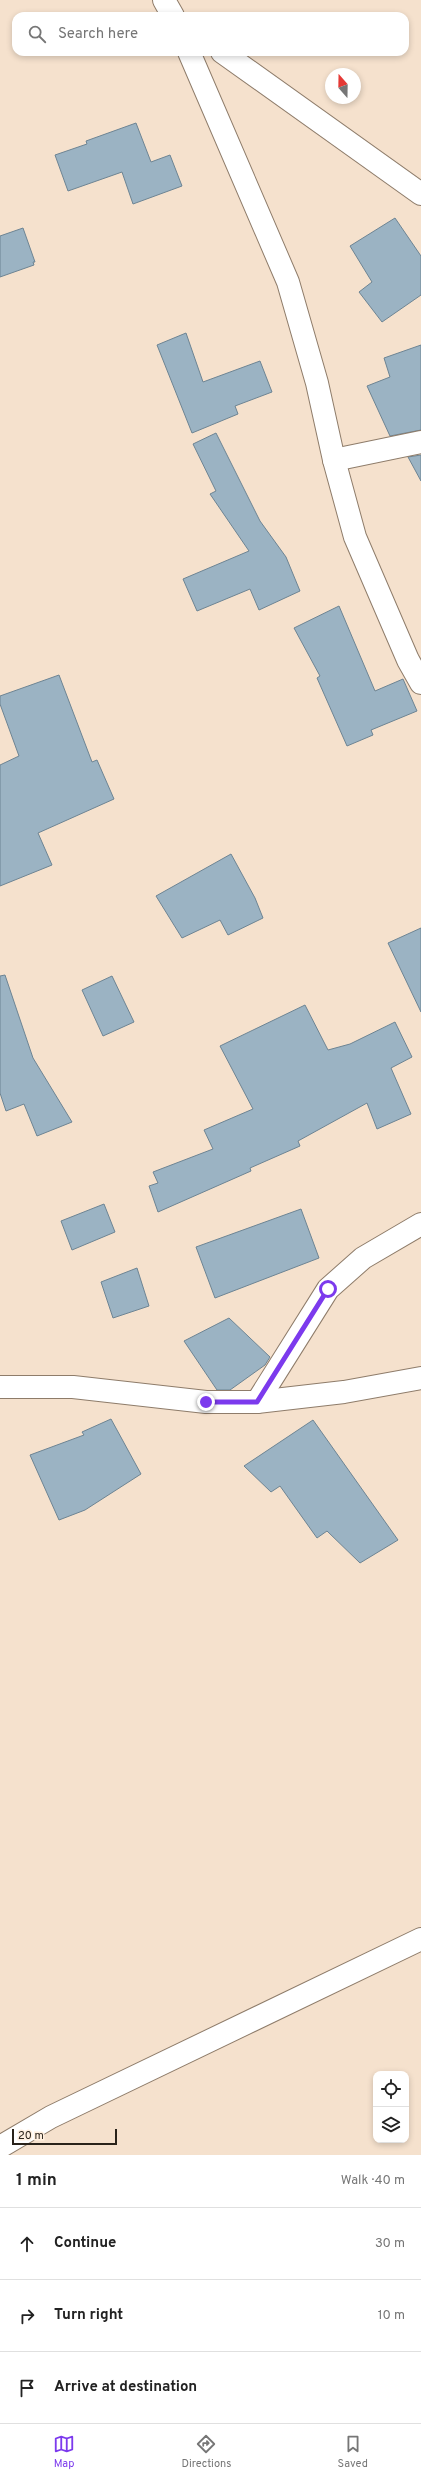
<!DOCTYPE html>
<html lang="en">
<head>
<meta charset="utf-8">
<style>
	:root { --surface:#fff; --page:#f2f2f2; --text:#222; --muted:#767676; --line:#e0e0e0; --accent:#7c3aed }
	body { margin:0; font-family:Overpass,sans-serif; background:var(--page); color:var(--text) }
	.controls { position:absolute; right:12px; bottom:12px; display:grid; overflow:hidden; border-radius:8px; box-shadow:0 2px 6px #0003 }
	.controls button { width:36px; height:36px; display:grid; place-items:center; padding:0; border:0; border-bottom:1px solid var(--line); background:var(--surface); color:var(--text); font:20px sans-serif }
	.compass { position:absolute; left:325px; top:68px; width:36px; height:36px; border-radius:50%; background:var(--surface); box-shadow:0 2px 6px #0003; rotate:340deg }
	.scale { position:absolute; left:12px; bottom:10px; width:105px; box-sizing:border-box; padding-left:4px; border:2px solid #29221a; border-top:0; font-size:11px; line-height:14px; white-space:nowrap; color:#29221a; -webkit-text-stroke:3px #ffefdf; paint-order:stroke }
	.stop { position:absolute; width:12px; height:12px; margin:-9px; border:3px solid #7c3aed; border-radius:50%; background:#fff }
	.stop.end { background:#7c3aed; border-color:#fff; box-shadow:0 1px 4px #0008 }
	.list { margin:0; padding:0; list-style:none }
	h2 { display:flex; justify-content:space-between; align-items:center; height:52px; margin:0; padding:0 16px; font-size:17px }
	h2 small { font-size:13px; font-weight:400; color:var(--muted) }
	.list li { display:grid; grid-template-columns:26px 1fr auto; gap:12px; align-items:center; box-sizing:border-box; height:72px; padding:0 16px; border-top:1px solid var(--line) }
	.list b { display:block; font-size:15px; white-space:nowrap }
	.list em { font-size:13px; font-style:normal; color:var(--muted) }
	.icon { flex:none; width:22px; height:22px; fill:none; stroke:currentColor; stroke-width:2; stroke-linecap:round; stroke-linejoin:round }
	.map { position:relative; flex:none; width:421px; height:2155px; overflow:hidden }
	.search { position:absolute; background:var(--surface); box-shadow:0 2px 6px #0003; left:12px; right:12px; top:12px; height:44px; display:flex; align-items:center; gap:10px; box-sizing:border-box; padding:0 14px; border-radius:12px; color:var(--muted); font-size:15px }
	.sheet { height:268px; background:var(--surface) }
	nav { display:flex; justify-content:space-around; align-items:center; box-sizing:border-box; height:56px; border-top:1px solid var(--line); background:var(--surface); font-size:11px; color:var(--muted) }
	nav a { display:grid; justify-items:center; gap:2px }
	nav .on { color:var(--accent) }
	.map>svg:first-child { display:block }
	.building { fill:#9bb3c3; stroke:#6d8493 }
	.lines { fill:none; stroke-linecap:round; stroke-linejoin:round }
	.minor-casing { stroke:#8e7c6a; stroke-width:24 }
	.minor { stroke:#fff; stroke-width:22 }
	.route { stroke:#7c3aed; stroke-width:5 }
</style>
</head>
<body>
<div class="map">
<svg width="421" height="2155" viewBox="0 0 421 2155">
	<rect width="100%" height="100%" fill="#f5e1cd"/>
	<!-- building -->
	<g class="building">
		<polygon points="136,123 151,162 170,155 182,186 133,204 122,172 68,191 55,155 87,144 86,141"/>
		<polygon points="395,218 421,256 421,295 382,322 359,292 372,282 350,246"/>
		<polygon points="23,228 35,262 33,262 34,265 0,277 0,236"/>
		<polygon points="186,333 203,382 260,361 272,392 235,406 238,414 192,433 157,345"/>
		<polygon points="421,345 421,430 390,436 367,386 390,377 384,358"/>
		<polygon points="216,433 260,521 286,557 300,591 259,610 250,589 197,611 183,579 249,551 210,494 216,491 193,444"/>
		<polygon points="421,455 421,481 408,457"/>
		<polygon points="339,606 375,691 403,679 417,711 371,730 373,735 347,746 317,678 320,676 294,628"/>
		<polygon points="59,675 92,762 97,760 114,799 38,833 52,865 0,886 0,765 19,756 0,704 0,696"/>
		<polygon points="231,854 255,898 263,918 228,935 220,920 182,938 156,896"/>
		<polygon points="421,928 421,1012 388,943"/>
		<polygon points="5,975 33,1058 72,1122 37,1136 24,1104 6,1111 0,1093 0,976"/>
		<polygon points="112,976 134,1022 103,1036 82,990"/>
		<polygon points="305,1005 328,1050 350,1044 395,1022 412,1057 391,1068 411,1114 377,1129 367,1103 298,1141 300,1146 250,1168 251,1171 158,1212 149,1186 158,1183 153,1172 213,1149 204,1130 253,1109 220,1046"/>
		<polygon points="104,1204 115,1232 72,1250 61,1221"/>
		<polygon points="301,1209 319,1258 215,1298 196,1247"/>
		<polygon points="137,1268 149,1306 113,1318 101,1282"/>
		<polygon points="229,1318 270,1357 265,1365 230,1390 217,1390 184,1341"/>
		<polygon points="111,1419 141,1474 85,1510 59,1520 30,1455 84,1435 82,1432"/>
		<polygon points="313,1420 398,1540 360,1563 327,1531 317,1538 280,1486 271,1492 244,1466"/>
	</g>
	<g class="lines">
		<defs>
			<g id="minor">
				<polyline points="164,0 173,16"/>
				<polyline points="189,52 288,282 317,383 334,460 355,537 408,660 421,683"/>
				<polyline points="222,52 421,194"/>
				<polyline points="334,460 421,442"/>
				<polyline points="0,1387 73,1387 206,1402 257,1402 344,1392 421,1378"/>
				<polyline points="257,1402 328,1289 363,1258 421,1224"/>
				<polyline points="0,2147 51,2117 421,1939"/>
			</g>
		</defs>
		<!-- minor casing -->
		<use href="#minor" class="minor-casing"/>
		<!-- minor -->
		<use href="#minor" class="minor"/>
	</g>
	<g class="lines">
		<!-- route -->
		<polyline class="route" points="206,1402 257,1402 328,1289"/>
	</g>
</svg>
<div class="controls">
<button><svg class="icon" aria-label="locate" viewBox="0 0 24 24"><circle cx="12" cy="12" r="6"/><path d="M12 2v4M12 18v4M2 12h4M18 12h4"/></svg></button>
<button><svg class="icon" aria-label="layers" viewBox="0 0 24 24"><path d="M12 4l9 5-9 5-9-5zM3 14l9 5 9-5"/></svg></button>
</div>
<svg class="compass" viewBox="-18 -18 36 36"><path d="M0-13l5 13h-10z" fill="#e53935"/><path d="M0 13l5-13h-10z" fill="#767676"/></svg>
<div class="scale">20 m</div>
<div class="stop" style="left:328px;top:1289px"></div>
<div class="stop end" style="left:206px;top:1402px"></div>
<div class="search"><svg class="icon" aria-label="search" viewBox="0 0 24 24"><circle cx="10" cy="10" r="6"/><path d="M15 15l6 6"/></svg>Search here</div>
</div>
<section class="sheet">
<h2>1 min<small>Walk · 40 m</small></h2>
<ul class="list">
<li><svg class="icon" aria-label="ahead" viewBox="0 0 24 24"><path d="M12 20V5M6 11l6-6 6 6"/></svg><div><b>Continue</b></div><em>30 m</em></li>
<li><svg class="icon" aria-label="right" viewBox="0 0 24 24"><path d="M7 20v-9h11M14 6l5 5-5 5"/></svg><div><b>Turn right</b></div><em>10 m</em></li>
<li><svg class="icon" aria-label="arrive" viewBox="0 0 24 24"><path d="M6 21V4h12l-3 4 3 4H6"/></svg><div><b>Arrive at destination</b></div></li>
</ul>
</section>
<nav>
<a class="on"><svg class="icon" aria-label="map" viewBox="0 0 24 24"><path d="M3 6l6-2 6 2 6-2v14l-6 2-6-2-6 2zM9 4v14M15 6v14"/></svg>Map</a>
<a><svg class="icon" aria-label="directions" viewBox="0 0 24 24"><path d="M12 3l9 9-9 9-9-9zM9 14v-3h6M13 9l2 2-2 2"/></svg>Directions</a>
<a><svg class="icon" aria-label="saved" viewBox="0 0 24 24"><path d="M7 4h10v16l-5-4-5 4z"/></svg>Saved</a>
</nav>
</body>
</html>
